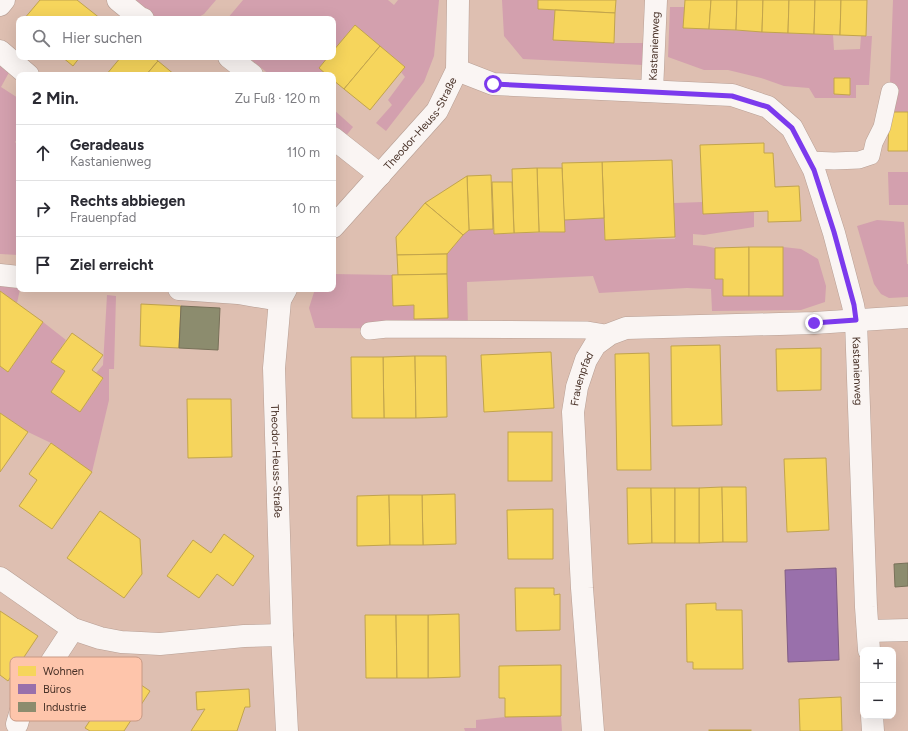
<!DOCTYPE html>
<html lang="de">
<head>
<meta charset="utf-8">
<style>
	:root { --surface:#fff; --page:#f7f7f7; --text:#2b2b33; --muted:#7c7c81; --line:#e1e1e2 }
	body { margin:0; font-family:Figtree,sans-serif; background:var(--page); color:var(--text) }
	.controls { position:absolute; right:12px; bottom:12px; display:grid; overflow:hidden; border-radius:8px; box-shadow:0 4px 16px #0002 }
	.controls button { width:36px; height:36px; display:grid; place-items:center; padding:0; border:0; border-bottom:1px solid var(--line); background:var(--surface); color:var(--text); font:20px sans-serif }
	.stop { position:absolute; width:12px; height:12px; margin:-9px; border:3px solid #7c3aed; border-radius:50%; background:#fff }
	.stop.end { background:#7c3aed; border-color:#fff; box-shadow:0 1px 4px #0008 }
	.list { margin:0; padding:0; list-style:none }
	h2 { display:flex; justify-content:space-between; align-items:center; height:52px; margin:0; padding:0 16px; font-size:17px }
	h2 small { font-size:13px; font-weight:400; color:var(--muted) }
	.list li { display:grid; grid-template-columns:26px 1fr auto; gap:12px; align-items:center; box-sizing:border-box; height:56px; padding:0 16px; border-top:1px solid var(--line) }
	.list b { display:block; font-size:15px; white-space:nowrap }
	.list p { margin:0; font-size:13px; white-space:nowrap; color:var(--muted) }
	.list em { font-size:13px; font-style:normal; color:var(--muted) }
	.icon { flex:none; width:22px; height:22px; fill:none; stroke:currentColor; stroke-width:2; stroke-linecap:round; stroke-linejoin:round }
	.map { position:relative; flex:none; width:908px; height:731px; overflow:hidden }
	.search { position:absolute; background:var(--surface); box-shadow:0 4px 16px #0002; left:16px; top:16px; width:320px; height:44px; display:flex; align-items:center; gap:10px; box-sizing:border-box; padding:0 14px; border-radius:8px; color:var(--muted); font-size:15px }
	.panel { position:absolute; background:var(--surface); box-shadow:0 4px 16px #0002; left:16px; top:72px; width:320px; height:220px; border-radius:8px }
	.map>svg:first-child { display:block }
	.green { fill:#d3a0ae }
	.homes { fill:#f6d55c; stroke:#c2a44c }
	.offices { fill:#9970ab; stroke:#815d84 }
	.industry { fill:#8c8c6e; stroke:#787159 }
	.lines { fill:none; stroke-linecap:round; stroke-linejoin:round }
	.lane-casing { stroke:#b79f94; stroke-width:18 }
	.street-casing { stroke:#b79f94; stroke-width:23 }
	.lane { stroke:#faf5f3; stroke-width:17 }
	.street { stroke:#faf5f3; stroke-width:22 }
	.route { stroke:#7c3aed; stroke-width:5 }
	.labels { text-anchor:middle; stroke-width:4; stroke-linejoin:round; paint-order:stroke }
	.street-label { font-size:11px; fill:#493228; stroke:#fec5ab }
	.key { fill:#fec5ab; stroke:#c89984; stroke-width:1 }
	.key-label { font-size:11px; fill:#493228 }
</style>
</head>
<body>
<div class="map">
<svg width="908" height="731" viewBox="0 0 908 731">
	<rect width="100%" height="100%" fill="#debfb1"/>
	<!-- green -->
	<g class="green">
		<polygon points="136,0 216,0 204,14 195,19 158,19"/>
		<polygon points="243,0 388,0 394,5 398,0 439,0 434,56 424,82 386,131 376,123 392,105 388,100 405,77 401,72 405,67 355,25 333,51 333,19 227,19"/>
		<polygon points="502,0 538,0 538,9 555,10 554,40 614,43 646,43 643,65 523,59 504,36"/>
		<polygon points="893,0 908,0 908,112 889,112"/>
		<polygon points="670,7 684,7 684,28 833,35 834,50 860,49 861,36 872,36 869,85 856,85 856,98 815,98 809,88 784,86 761,78 728,70 704,70 668,57"/>
		<polygon points="0,57 12,67 1,87 18,98 19,97 19,136 15,142 19,146 19,255 0,254"/>
		<polygon points="248,57 328,57 319,68 327,75 270,75"/>
		<polygon points="333,109 353,127 345,137 333,128"/>
		<polygon points="888,172 908,172 908,205 889,205"/>
		<polygon points="703,202 754,212 754,227 704,235 693,234 693,245 705,246 715,248 715,278 723,279 723,296 783,296 783,247 801,249 818,259 826,286 825,302 801,310 712,311 711,289 687,288 599,293 593,276 467,282 468,329 315,328 309,308 315,289 333,289 333,274 392,275 393,306 414,305 414,319 448,318 447,254 463,235 469,230 493,229 494,234 564,232 564,220 604,218 605,240 675,239 674,203"/>
		<polygon points="877,220 904,222 907,264 908,264 908,297 889,298 881,294 874,284 857,226"/>
		<polygon points="0,281 19,283 19,289 20,289 17,303 0,291"/>
		<polygon points="107,295 116,296 114,369 109,369 109,400 92,472 51,443 28,432 0,413 0,366 9,371 43,322 66,340 52,362 65,371 51,392 80,412 103,379 96,373 103,365"/>
		<polygon points="561,716 562,731 465,731 464,728 476,728 476,720 505,717"/>
	</g>
	<!-- homes -->
	<g class="homes">
		<polygon points="40,0 77,0 101,19 24,19"/>
		<polygon points="538,0 616,0 615,13 538,9"/>
		<polygon points="685,0 711,0 709,29 683,28"/>
		<polygon points="711,0 737,0 736,30 709,29"/>
		<polygon points="737,0 763,0 762,32 736,30"/>
		<polygon points="763,0 789,0 788,33 762,32"/>
		<polygon points="789,0 815,0 814,34 788,33"/>
		<polygon points="815,0 841,0 840,35 814,34"/>
		<polygon points="841,0 867,0 866,36 840,35"/>
		<polygon points="555,10 615,13 614,43 553,40"/>
		<polygon points="355,25 380,46 344,89 333,80 333,75 327,75 319,68 328,57 333,57 333,51"/>
		<polygon points="380,46 405,67 370,110 344,89"/>
		<polygon points="62,57 80,57 73,66"/>
		<polygon points="121,57 153,57 158,61 146,75 106,75"/>
		<polygon points="158,61 175,75 146,75"/>
		<polygon points="834,78 850,78 850,95 834,94"/>
		<polygon points="889,112 908,112 908,151 888,151"/>
		<polygon points="764,143 764,153 773,153 775,187 799,186 801,221 768,222 768,211 703,214 700,145"/>
		<polygon points="672,160 675,237 605,240 602,162"/>
		<polygon points="602,162 604,218 564,220 562,163"/>
		<polygon points="537,168 562,168 565,232 539,232"/>
		<polygon points="537,168 539,232 514,233 512,169"/>
		<polygon points="491,175 493,229 469,230 467,176"/>
		<polygon points="467,176 469,230 463,235 425,203"/>
		<polygon points="492,182 512,182 514,233 494,234"/>
		<polygon points="425,203 463,235 447,254 397,255 396,237"/>
		<polygon points="749,247 749,296 723,296 723,279 715,279 715,248"/>
		<rect x="749" y="247" width="34" height="49"/>
		<polygon points="447,254 447,274 398,275 397,255"/>
		<polygon points="447,274 448,318 414,319 414,305 393,306 392,275"/>
		<polygon points="0,291 43,322 8,372 0,366"/>
		<polygon points="141,304 181,306 179,348 140,346"/>
		<polygon points="72,333 103,355 92,370 103,378 80,412 51,392 65,371 51,362"/>
		<polygon points="720,345 722,425 672,426 671,346"/>
		<polygon points="821,348 821,390 777,391 776,349"/>
		<polygon points="551,352 554,408 484,412 481,355"/>
		<polygon points="649,353 651,470 617,470 615,354"/>
		<polygon points="415,356 416,418 384,418 383,357"/>
		<polygon points="415,356 446,356 447,417 416,418"/>
		<polygon points="351,357 383,357 384,418 352,418"/>
		<polygon points="187,399 231,399 232,457 188,458"/>
		<polygon points="0,413 28,432 0,472"/>
		<rect x="508" y="432" width="44" height="49"/>
		<polygon points="51,443 92,472 52,529 19,506 37,480 29,474"/>
		<polygon points="826,458 829,530 787,532 784,459"/>
		<polygon points="722,487 723,542 699,543 699,488"/>
		<polygon points="722,487 746,487 747,542 723,542"/>
		<polygon points="627,488 651,488 652,543 628,544"/>
		<polygon points="651,488 675,488 675,543 652,543"/>
		<rect x="675" y="488" width="24" height="55"/>
		<polygon points="455,494 456,544 423,545 422,495"/>
		<polygon points="389,495 390,545 357,546 357,496"/>
		<polygon points="389,495 422,495 423,545 390,545"/>
		<polygon points="553,509 553,559 508,559 507,510"/>
		<polygon points="100,511 140,539 142,574 124,598 67,558"/>
		<polygon points="224,534 254,556 233,586 217,574 199,598 167,576 193,540 211,553"/>
		<polygon points="515,588 554,588 554,595 560,594 560,630 516,631"/>
		<polygon points="716,603 716,610 742,610 743,669 693,669 693,662 687,662 686,604"/>
		<polygon points="0,611 38,636 8,681 0,675"/>
		<polygon points="459,614 460,677 428,678 428,615"/>
		<polygon points="365,615 396,615 397,678 366,678"/>
		<polygon points="396,615 428,615 428,678 397,678"/>
		<polygon points="561,665 561,716 505,717 505,698 499,698 499,666"/>
		<polygon points="122,672 150,691 124,731 90,731 85,728"/>
		<polygon points="249,689 250,707 245,707 237,731 191,731 205,709 197,710 196,692"/>
		<polygon points="841,697 842,731 800,731 799,699"/>
		<rect x="709" y="730" width="42" height="1"/>
	</g>
	<!-- offices -->
	<polygon class="offices" points="836,568 839,660 788,662 785,570"/>
	<!-- industry -->
	<g class="industry">
		<polygon points="181,306 220,308 218,350 179,348"/>
		<polygon points="908,563 908,586 895,587 894,564"/>
	</g>
	<g class="lines">
		<defs>
			<g id="lane">
				<polyline points="809,160 834,161 859,160 871,156 874,143 882,127 890,91"/>
				<polyline points="369,331 387,329 586,330 610,334"/>
			</g>
			<g id="street">
				<polyline points="118,0 140,18 143,19"/>
				<polyline points="0,5 4,0"/>
				<polyline points="0,51 28,75"/>
				<polyline points="229,57 252,75"/>
				<path id="s1" d="M457 70 493 84 732 95 768 107 792 128 814 170 834 233 853 305 856 321 866 607 869 650"/>
				<path id="s2" d="M652 91 656 0"/>
				<polyline points="333,138 380,175"/>
				<path id="s3" d="M333 227 437 111 457 70 458 0"/>
				<polyline points="0,275 19,277"/>
				<polyline points="179,289 238,293 280,300"/>
				<path id="s4" d="M286 289 280 300 274 368 282 635 287 731"/>
				<polyline points="0,578 73,629 100,638 121,642 160,644 244,636 282,635"/>
				<polyline points="869,631 908,630"/>
				<polyline points="872,716 873,731"/>
				<polyline points="17,724 22,707 73,629"/>
				<path id="s5" d="M593 731 582 588 573 412 577 387 586 360 595 345 610 334 626 328 814 323 908 317"/>
			</g>
		</defs>
		<!-- lane casing -->
		<use href="#lane" class="lane-casing"/>
		<!-- street casing -->
		<use href="#street" class="street-casing"/>
		<!-- lane -->
		<use href="#lane" class="lane"/>
		<!-- street -->
		<use href="#street" class="street"/>
	</g>
	<g class="lines">
		<!-- route -->
		<polyline class="route" points="493,84 732,96 768,107 792,128 814,170 834,232 854,305 856,320 814,323"/>
	</g>
	<g class="labels">
		<!-- street labels -->
		<g class="street-label">
			<text dy="4" stroke="none"><textPath href="#s2" startOffset="45">Kastanienweg</textPath></text>
			<text dy="4" stroke="none"><textPath href="#s3" startOffset="136">Theodor-Heuss-Straße</textPath></text>
			<text dy="4" stroke="none"><textPath href="#s1" startOffset="602">Kastanienweg</textPath></text>
			<text dy="4" stroke="none"><textPath href="#s5" startOffset="354">Frauenpfad</textPath></text>
			<text dy="4" stroke="none"><textPath href="#s4" startOffset="174">Theodor-Heuss-Straße</textPath></text>
		</g>
	</g>
	<!-- legend -->
	<rect x="10" y="657" width="132" height="64" rx="6" class="key"/>
	<rect x="18" y="666" width="18" height="10" fill="#f6d55c"/>
	<rect x="18" y="684" width="18" height="10" fill="#9970ab"/>
	<rect x="18" y="702" width="18" height="10" fill="#8c8c6e"/>
	<g class="key-label">
		<text x="43" y="675">Wohnen</text>
		<text x="43" y="693">Büros</text>
		<text x="43" y="711">Industrie</text>
	</g>
</svg>
<div class="controls">
<button>+</button>
<button>−</button>
</div>
<div class="stop" style="left:493px;top:84px"></div>
<div class="stop end" style="left:814px;top:323px"></div>
<div class="search"><svg class="icon" aria-label="search" viewBox="0 0 24 24"><circle cx="10" cy="10" r="6"/><path d="M15 15l6 6"/></svg>Hier suchen</div>
<section class="panel">
<h2>2 Min.<small>Zu Fuß · 120 m</small></h2>
<ul class="list">
<li><svg class="icon" aria-label="ahead" viewBox="0 0 24 24"><path d="M12 20V5M6 11l6-6 6 6"/></svg><div><b>Geradeaus</b><p>Kastanienweg</p></div><em>110 m</em></li>
<li><svg class="icon" aria-label="right" viewBox="0 0 24 24"><path d="M7 20v-9h11M14 6l5 5-5 5"/></svg><div><b>Rechts abbiegen</b><p>Frauenpfad</p></div><em>10 m</em></li>
<li><svg class="icon" aria-label="arrive" viewBox="0 0 24 24"><path d="M6 21V4h12l-3 4 3 4H6"/></svg><div><b>Ziel erreicht</b></div></li>
</ul>
</section>
</div>
</body>
</html>
